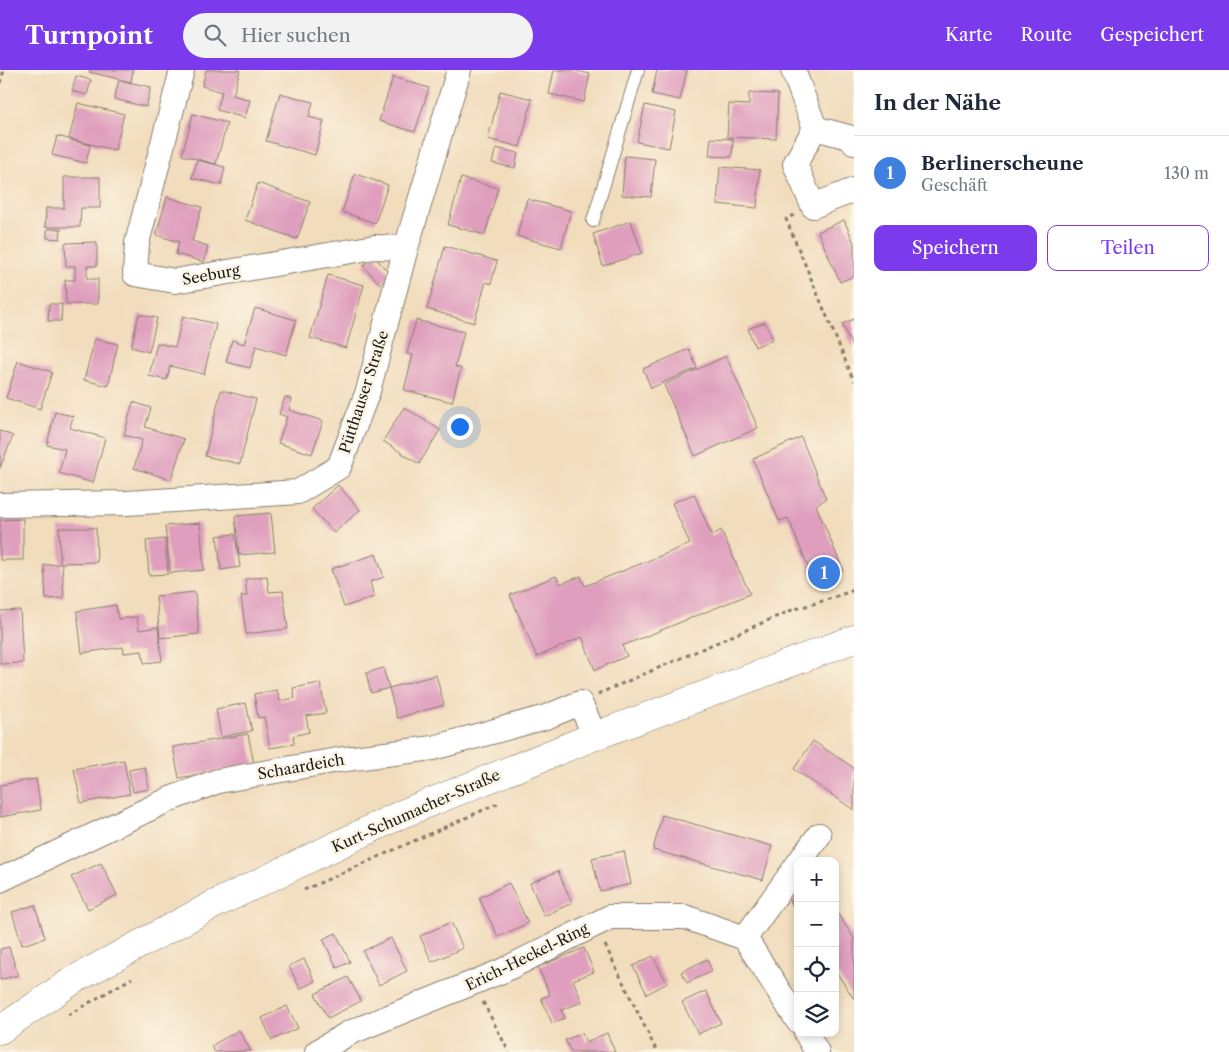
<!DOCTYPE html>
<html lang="de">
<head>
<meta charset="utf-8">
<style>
	:root { --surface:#fff; --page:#f2f2f3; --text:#1f2937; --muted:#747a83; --line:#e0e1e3; --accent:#7c3aed }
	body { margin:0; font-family:"Libre Caslon Text",serif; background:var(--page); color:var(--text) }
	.controls { position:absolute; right:15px; bottom:15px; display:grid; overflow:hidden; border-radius:10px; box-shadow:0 2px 8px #0003 }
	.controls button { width:45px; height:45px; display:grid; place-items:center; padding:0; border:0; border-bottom:1px solid var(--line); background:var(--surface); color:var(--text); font:25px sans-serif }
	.you { position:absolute; left:459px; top:356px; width:18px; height:18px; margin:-12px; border:4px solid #fff; border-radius:50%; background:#1a73e8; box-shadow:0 0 0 8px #1a73e833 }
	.badge { display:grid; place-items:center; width:32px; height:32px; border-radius:50%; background:var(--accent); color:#fff; font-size:16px; font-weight:700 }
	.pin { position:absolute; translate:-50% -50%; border:2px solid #fff; box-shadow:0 1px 5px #0006 }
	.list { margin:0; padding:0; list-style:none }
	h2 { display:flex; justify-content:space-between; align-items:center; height:65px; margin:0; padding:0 20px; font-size:21px }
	h2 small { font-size:16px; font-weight:400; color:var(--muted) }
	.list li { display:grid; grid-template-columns:32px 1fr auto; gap:15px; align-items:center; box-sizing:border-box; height:75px; padding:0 20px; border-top:1px solid var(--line) }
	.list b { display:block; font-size:19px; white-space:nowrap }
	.list p { margin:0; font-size:16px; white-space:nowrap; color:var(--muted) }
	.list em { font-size:16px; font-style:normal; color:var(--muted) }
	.actions { display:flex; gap:10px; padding:15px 20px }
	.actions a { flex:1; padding:11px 0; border:1px solid var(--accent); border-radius:10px; text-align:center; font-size:18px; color:var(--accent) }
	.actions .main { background:var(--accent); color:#fff }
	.icon { flex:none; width:28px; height:28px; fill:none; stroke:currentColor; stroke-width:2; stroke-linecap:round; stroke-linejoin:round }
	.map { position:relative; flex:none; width:854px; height:982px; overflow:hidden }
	header { display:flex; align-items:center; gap:30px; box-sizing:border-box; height:70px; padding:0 25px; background:var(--accent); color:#fff }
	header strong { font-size:24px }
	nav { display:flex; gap:28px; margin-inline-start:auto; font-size:18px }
	.search { width:350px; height:45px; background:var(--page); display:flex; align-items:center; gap:12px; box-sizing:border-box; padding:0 18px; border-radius:28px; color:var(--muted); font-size:19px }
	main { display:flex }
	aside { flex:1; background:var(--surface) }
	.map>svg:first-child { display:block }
	.building { fill:#df9ebd }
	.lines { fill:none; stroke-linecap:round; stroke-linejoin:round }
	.lane-casing { stroke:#867c6c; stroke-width:14 }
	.street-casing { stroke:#867c6c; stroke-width:26 }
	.secondary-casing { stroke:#867c6c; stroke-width:29 }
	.path { stroke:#867c6c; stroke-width:3; stroke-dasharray:4 4; stroke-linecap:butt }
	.lane { stroke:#fff; stroke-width:12 }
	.street { stroke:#fff; stroke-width:24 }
	.secondary { stroke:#fff; stroke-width:28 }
	.labels { text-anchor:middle; stroke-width:5; stroke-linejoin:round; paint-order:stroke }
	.street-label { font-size:15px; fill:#1c1c1c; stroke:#fcf5e5 }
</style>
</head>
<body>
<header>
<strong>Turnpoint</strong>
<div class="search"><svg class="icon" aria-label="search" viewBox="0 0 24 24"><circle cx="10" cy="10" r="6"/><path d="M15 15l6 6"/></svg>Hier suchen</div>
<nav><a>Karte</a><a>Route</a><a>Gespeichert</a></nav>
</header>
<main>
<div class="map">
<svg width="854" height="982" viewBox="0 0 854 982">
	<rect width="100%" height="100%" fill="#fcf5e5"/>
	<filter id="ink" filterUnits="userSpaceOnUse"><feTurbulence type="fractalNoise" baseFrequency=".02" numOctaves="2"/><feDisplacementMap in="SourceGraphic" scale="10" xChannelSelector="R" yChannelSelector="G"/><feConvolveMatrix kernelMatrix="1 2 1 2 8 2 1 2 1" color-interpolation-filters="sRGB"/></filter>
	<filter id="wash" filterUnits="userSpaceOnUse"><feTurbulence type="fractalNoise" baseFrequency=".0096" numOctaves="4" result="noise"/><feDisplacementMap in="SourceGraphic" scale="20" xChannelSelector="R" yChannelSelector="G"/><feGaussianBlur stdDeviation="1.12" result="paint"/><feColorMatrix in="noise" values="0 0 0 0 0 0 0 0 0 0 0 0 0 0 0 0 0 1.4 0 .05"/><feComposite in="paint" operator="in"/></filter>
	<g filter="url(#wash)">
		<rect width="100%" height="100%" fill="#f1dcbc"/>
		<g id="blocks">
			<!-- building -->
			<g class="building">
				<polygon points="90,0 133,0 131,12 89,2"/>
				<polygon points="206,0 240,0 233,25 250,30 245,48 217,40 222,22 202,16"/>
				<polygon points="554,0 573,0 590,4 584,32 549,24"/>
				<polygon points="657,0 687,0 680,30 652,24"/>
				<polygon points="76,6 91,10 87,25 72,21"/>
				<polygon points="393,7 429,18 415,62 379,51"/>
				<polygon points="119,10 151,17 146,37 114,29"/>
				<polygon points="500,21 532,29 520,77 488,69"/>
				<polygon points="280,23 313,32 309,47 324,51 315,85 266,71"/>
				<polygon points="749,23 778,24 776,69 727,67 729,34 749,35"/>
				<polygon points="78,33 124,44 115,80 69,69"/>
				<polygon points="645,35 676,42 669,78 637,72"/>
				<polygon points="193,44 227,53 216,94 182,85"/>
				<polygon points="57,66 90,75 86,93 52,85"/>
				<polygon points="711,68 733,69 732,87 709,86"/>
				<polygon points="496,78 518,83 515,98 492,93"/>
				<polygon points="625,86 655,89 651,127 622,125"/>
				<polygon points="197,90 225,97 221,115 192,108"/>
				<polygon points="720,97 760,100 757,138 717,134"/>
				<polygon points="355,104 388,115 375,153 342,142"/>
				<polygon points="64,107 100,107 100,138 81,138 80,157 45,157 46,138 64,138"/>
				<polygon points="461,108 498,118 485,165 448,155"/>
				<polygon points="258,113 310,132 297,169 245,150"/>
				<polygon points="167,127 202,137 192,171 208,176 204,192 176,184 179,172 156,165"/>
				<polygon points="527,129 571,141 561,178 517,166"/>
				<polygon points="844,150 854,173 854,206 840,212 818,162"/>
				<polygon points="631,151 642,183 603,196 593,164"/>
				<polygon points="47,159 61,159 60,169 47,168"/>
				<polygon points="97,172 97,196 87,196 87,209 98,209 98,234 66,234 65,210 75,210 75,196 66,196 65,173"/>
				<polygon points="445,176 497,191 491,214 486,212 474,253 427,239"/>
				<polygon points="374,186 391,205 380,214 363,196"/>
				<polygon points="328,205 364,215 346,278 310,268"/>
				<polygon points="49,234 62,234 61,251 48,251"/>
				<polygon points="255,238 296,250 286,285 256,276 250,298 226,292 232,270 244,274"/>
				<polygon points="139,244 157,248 149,282 131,277"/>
				<polygon points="183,246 216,254 204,304 170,296 167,310 149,306 157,273 175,277"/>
				<polygon points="854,249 854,275 852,276 842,254"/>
				<polygon points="416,250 464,262 455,297 461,298 452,332 404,320 413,285 407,284"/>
				<polygon points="765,252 773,269 755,277 748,259"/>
				<polygon points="95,269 118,274 108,316 84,310"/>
				<polygon points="689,279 697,298 651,318 643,299"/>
				<polygon points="726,286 758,358 695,386 664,315"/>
				<polygon points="18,291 52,302 40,339 6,328"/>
				<polygon points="221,320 256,329 240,394 205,386"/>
				<polygon points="285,327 292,329 289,340 323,351 312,384 278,373 287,347 279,344"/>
				<polygon points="133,332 151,338 145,357 184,369 171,410 134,398 142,370 124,365"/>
				<polygon points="404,337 440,360 419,394 383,371"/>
				<polygon points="55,342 73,346 70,358 105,368 93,413 59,403 65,379 47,375"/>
				<polygon points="0,361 13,366 0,398"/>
				<polygon points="801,367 826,429 816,435 843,500 815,513 788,448 779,451 753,389"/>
				<polygon points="338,415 360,440 334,463 312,439"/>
				<polygon points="694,424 712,466 721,460 750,524 622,576 627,586 595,600 582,567 537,587 510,525 556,506 560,514 581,506 585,516 690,474 672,433"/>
				<polygon points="271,443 275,482 239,485 235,446"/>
				<polygon points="23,449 23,490 0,490 0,450"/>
				<polygon points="200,453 204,500 170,503 165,456"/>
				<polygon points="59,458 96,458 97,492 60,493"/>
				<polygon points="235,464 240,497 221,500 217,466"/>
				<polygon points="165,469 168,504 149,505 146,471"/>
				<polygon points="376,484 384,507 370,512 374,527 344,537 331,499"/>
				<polygon points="62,494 64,528 46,529 44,495"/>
				<polygon points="267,506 269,522 283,521 288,559 246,564 241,526 247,526 245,509"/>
				<polygon points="195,522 199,564 160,568 156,526"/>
				<polygon points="116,535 118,549 137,547 139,560 158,557 162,591 144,593 142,581 124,583 123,577 82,583 77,541"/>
				<polygon points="20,540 23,593 0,594 0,541"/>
				<polygon points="383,598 389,618 436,605 444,635 397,648 389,618 371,623 366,603"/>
				<polygon points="320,613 326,643 306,646 309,662 293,666 294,674 270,678 264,647 258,648 254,624 277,620 280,631 295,628 293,618"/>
				<polygon points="246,633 252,661 221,667 216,639"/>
				<polygon points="248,664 254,694 179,708 173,677"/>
				<polygon points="813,671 854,698 854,740 794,699"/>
				<polygon points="124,690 130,724 81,733 74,699"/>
				<polygon points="145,697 149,719 133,722 129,700"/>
				<polygon points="36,709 41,740 0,747 0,715"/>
				<polygon points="662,745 772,776 763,810 653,780"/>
				<polygon points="624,781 631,814 600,821 592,788"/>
				<polygon points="101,793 117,825 88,839 71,807"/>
				<polygon points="558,801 572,833 544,846 530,813"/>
				<polygon points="509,813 528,853 498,867 479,828"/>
				<polygon points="798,826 798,843 790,831"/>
				<polygon points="35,835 45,868 22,875 12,842"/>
				<polygon points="835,840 854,868 854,929 835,900"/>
				<polygon points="451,852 463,878 432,892 420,866"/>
				<polygon points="336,863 350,892 337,898 323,869"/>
				<polygon points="391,868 407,901 379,915 363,881"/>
				<polygon points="9,877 18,905 0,910 0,879"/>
				<polygon points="584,878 594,902 573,910 582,932 561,940 565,948 552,953 541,928 550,925 538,897"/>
				<polygon points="653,886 667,913 647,924 633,896"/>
				<polygon points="304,889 315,911 300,919 289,896"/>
				<polygon points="707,889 712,901 687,913 681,902"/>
				<polygon points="348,907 361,931 328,948 315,924"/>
				<polygon points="706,921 721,953 698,964 682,932"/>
				<polygon points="287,936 298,958 272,970 262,948"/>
				<polygon points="239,960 251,981 215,982 211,976"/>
				<polygon points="582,963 586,972 607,963 615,982 571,982 565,970"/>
			</g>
		</g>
	</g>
	<g filter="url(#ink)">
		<use href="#blocks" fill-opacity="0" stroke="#867c6c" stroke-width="1"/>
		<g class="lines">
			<defs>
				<polyline id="lane" points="593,151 638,0"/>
				<g id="street">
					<polyline points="182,0 137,173 135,204 175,211 375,177 406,178"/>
					<polyline points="793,0 815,58 795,94 813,136 854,120"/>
					<polyline points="815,58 852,68 854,73"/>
					<polyline points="0,435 127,433 298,422 339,397 368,321 406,178 459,0"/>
					<polyline points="800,791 819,765"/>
					<polyline points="0,810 170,729 218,711 338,690 433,678 546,647 580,633 595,666"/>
					<polyline points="745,868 798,794"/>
					<polyline points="806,963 817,982"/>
					<polyline points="317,982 349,963 502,901 610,847 685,847 745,868 798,951"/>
				</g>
				<polyline id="secondary" points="0,960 75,909 213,835 404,743 595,666 854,569"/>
			</defs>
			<!-- lane casing -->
			<use href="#lane" class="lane-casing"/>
			<!-- street casing -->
			<use href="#street" class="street-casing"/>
			<!-- secondary casing -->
			<use href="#secondary" class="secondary-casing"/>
			<!-- path -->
			<g class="path">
				<polyline points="0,13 4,0"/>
				<polyline points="794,145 786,149 854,311"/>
				<polyline points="598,624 792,540 826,530 854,520"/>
				<polyline points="304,820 499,733"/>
				<polyline points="605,875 657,982"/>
				<polyline points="483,932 509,982"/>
				<polyline points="68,945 132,908"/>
			</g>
			<!-- lane -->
			<use href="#lane" class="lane"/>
			<!-- street -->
			<use href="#street" class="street"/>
			<!-- secondary -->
			<use href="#secondary" class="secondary"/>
		</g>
	</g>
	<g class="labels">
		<!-- street labels -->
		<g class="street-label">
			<text transform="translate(211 205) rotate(-10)" y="5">Seeburg</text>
			<text transform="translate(364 322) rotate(-72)" y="5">Pütthauser Straße</text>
			<text transform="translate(301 697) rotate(-10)" y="5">Schaardeich</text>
			<text transform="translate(416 741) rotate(-24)" y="5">Kurt-Schumacher-Straße</text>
			<text transform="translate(527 887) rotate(-26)" y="5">Erich-Heckel-Ring</text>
		</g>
	</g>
</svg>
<div class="controls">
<button>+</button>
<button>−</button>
<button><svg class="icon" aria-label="locate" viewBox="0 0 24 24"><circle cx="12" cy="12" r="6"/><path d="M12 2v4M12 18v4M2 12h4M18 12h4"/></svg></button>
<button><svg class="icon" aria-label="layers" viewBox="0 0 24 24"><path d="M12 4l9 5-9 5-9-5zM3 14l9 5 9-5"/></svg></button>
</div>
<div class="you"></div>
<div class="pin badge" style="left:824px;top:503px;background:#3f7fe0">1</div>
</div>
<aside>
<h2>In der Nähe<small></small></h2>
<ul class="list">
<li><span class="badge" style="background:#3f7fe0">1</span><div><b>Berlinerscheune</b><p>Geschäft</p></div><em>130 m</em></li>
</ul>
<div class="actions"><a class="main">Speichern</a><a>Teilen</a></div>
</aside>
</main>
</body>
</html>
